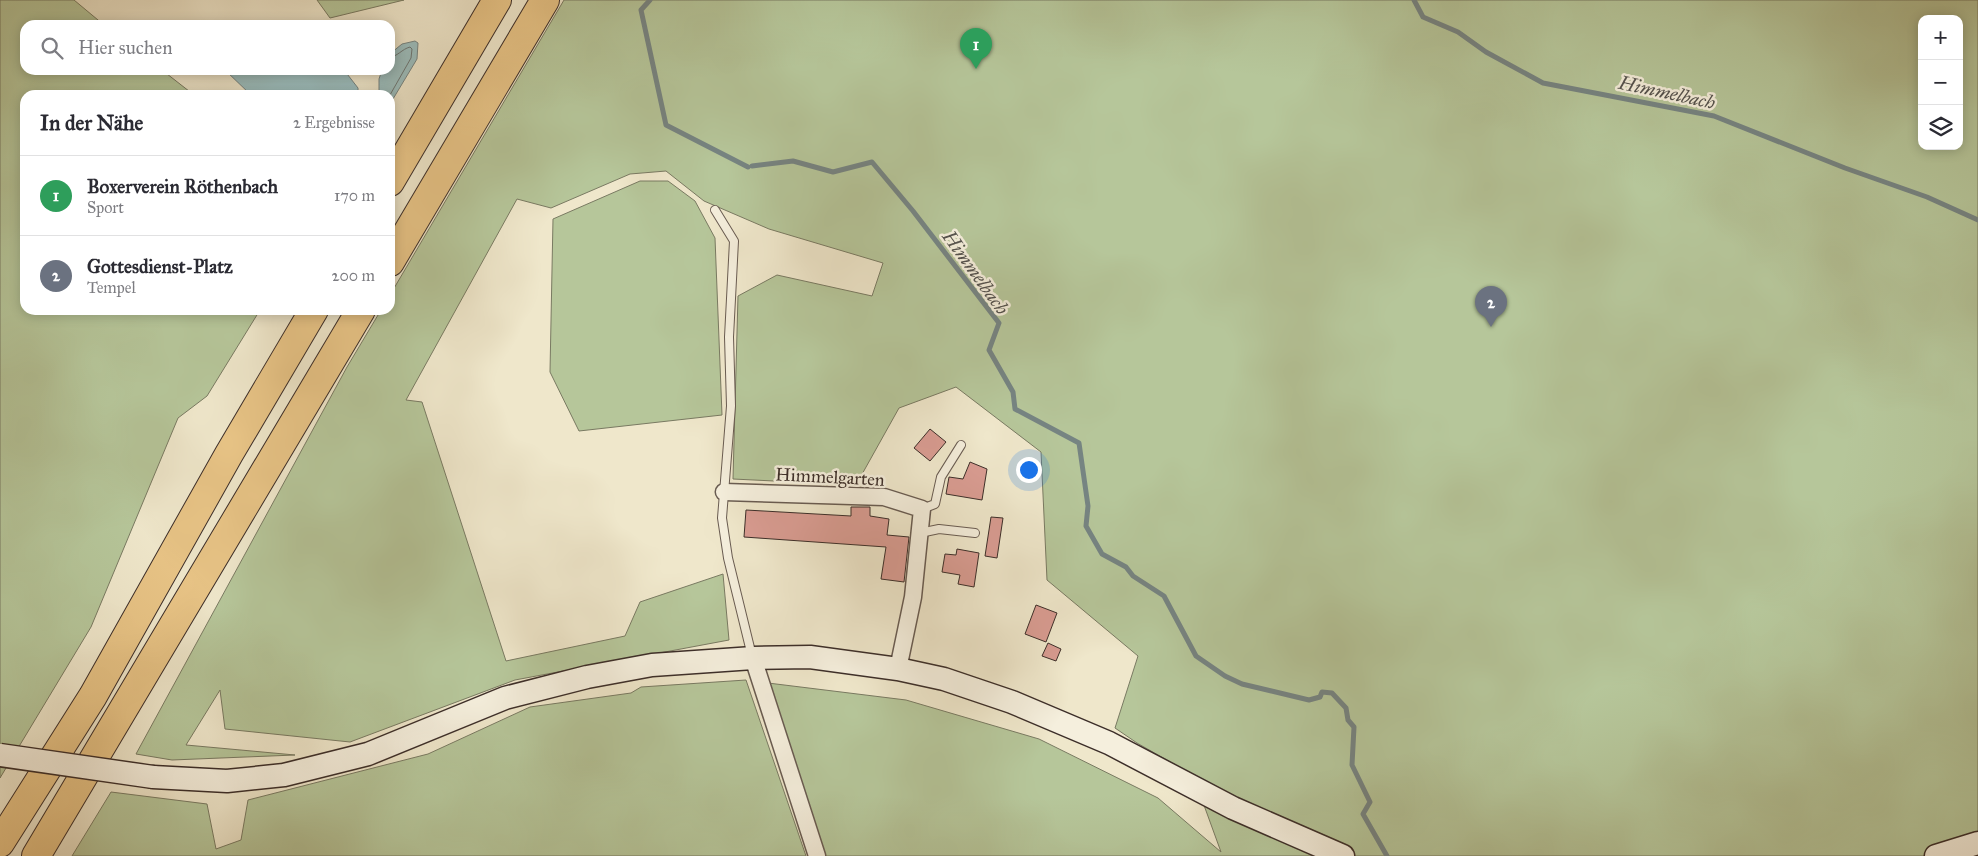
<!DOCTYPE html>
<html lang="de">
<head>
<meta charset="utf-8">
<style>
	:root { --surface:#fff; --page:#f7f7f7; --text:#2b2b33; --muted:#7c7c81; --line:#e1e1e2; --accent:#8f2418 }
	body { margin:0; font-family:"IM FELL Great Primer",serif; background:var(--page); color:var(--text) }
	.controls { position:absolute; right:15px; top:15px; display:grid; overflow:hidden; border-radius:10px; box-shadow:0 2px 12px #0003 }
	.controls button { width:45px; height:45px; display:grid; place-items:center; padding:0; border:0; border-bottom:1px solid var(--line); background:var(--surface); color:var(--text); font:25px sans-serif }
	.you { position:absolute; left:1028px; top:469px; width:18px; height:18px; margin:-12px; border:4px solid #fff; border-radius:50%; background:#1a73e8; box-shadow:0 0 0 8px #1a73e833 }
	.badge { display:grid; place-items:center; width:32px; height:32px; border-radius:50%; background:var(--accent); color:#fff; font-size:16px; font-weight:700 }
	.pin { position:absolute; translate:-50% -41px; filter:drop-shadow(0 1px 2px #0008) }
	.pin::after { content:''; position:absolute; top:26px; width:18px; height:15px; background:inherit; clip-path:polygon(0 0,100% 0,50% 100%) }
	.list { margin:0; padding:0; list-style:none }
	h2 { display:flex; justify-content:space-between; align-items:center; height:65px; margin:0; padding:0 20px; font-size:21px }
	h2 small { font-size:16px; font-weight:400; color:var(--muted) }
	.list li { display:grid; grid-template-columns:32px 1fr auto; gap:15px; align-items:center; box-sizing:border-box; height:80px; padding:0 20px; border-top:1px solid var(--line) }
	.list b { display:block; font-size:19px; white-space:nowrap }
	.list p { margin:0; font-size:16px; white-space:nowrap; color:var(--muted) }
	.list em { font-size:16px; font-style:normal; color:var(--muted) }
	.icon { flex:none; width:28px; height:28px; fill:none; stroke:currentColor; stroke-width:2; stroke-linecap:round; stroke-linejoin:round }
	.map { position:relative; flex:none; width:1978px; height:856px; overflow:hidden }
	.search { position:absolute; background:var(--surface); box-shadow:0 2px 12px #0003; left:20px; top:20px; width:375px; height:55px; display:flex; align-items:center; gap:12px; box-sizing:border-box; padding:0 18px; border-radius:15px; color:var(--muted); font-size:19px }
	.panel { position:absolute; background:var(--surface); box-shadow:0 2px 12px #0003; left:20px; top:90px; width:375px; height:225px; border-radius:15px }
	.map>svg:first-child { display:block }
	.green { fill:#b6c69a; stroke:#797a62; fill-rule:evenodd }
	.water { fill:#9cbebe; stroke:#768482 }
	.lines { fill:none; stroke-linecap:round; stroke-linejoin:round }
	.shore { stroke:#6c7674; stroke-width:1 }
	.stream { stroke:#768482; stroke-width:5 }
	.building { fill:#d99c92; stroke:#3c2e29 }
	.lane-casing { stroke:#695c52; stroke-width:10 }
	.street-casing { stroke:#695c52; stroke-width:19 }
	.secondary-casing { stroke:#3c2e29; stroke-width:25 }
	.highway-casing { stroke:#3c2e29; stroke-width:30 }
	.lane { stroke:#f5efdd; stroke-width:8 }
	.street { stroke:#f5efdd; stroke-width:16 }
	.secondary { stroke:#f5efdd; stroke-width:22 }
	.highway { stroke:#e8c486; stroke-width:28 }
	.secondary-bridge-casing { stroke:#3c2e29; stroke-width:25; stroke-linecap:butt }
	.secondary-bridge { stroke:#f5efdd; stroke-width:22 }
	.labels { text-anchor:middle; stroke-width:5; stroke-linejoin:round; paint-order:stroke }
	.street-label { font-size:18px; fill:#3c2e29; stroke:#f5efdd }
	.water-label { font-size:19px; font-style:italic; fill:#54524e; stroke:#f5efdd }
</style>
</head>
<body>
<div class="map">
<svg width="1978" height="856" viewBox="0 0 1978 856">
	<rect width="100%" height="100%" fill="#efe7cb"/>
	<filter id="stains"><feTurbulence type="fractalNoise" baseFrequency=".004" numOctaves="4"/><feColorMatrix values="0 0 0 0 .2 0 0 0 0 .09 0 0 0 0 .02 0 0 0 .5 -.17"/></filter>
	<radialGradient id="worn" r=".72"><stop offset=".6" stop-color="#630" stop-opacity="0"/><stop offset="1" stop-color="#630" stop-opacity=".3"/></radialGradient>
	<!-- green -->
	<g class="green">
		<polygon points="0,0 74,0 104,25 25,25 25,70 162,70 194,95 25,95 25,310 260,310 207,396 178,418 91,627 0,778"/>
		<polygon points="317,0 404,0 330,18"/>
		<path d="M564 0H1978V856H823L768 683 906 700 1039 739 1158 798 1221 852 1193 775 1137 743 1115 728 1138 656 1047 580 1041 452 956 387 899 408 856 485 733 479 738 296 777 275 872 296 883 263 769 229 704 201 666 171 630 174 551 208 517 199 406 400 422 402 506 661 625 636 640 602 723 574 729 640 515 680 350 742 225 729 220 690 186 745 295 755 172 760 136 754 347 367 381 310H390V295ZM1922 19H1959V146H1922Z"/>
		<polygon points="640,181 668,181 695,201 715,238 722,415 579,431 550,372 553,219"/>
		<polygon points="746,680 806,856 72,856 111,792 207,804 216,849 241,840 248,800 428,754 530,707 631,693 641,687"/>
	</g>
	<!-- water -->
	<g class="water">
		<polygon points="415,41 418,43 417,59 393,99 390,100 390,95 379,95 379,79 382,70 390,70 391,53 402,44"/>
		<polygon points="225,70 344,70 358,88 358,95 251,95"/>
	</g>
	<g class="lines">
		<!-- shore -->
		<path class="shore" d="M390 95 411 58 412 49 410 47C402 49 397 57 390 57"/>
		<!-- stream -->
		<g class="stream">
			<polyline points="650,0 641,10 666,125 748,167"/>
			<polyline points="1414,0 1423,17 1458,32 1486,52 1543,83 1714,116 1845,168 1927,197 1978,220"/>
			<polyline points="752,166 793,161 833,172 872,162 913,211 999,323 989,350 1013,392 1015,409 1079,443 1088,506 1086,526 1102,554 1126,567 1133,576 1164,596 1196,656 1225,676 1242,684 1309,700 1320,697 1322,692 1332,693 1346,708 1348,720 1354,727 1352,765 1370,802 1363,814 1387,856"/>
		</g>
	</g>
	<!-- building -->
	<g class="building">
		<polygon points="930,429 946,442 930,461 914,448"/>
		<polygon points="970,462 987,469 982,500 946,494 949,477 963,479"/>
		<polygon points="851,507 870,507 870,516 889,519 887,535 909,537 904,582 881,579 886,547 744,537 746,510 851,516"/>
		<polygon points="991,517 1003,518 997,558 985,556"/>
		<polygon points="957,549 979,553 974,587 958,584 960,575 942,572 945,554 956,555"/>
		<polygon points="1036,605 1057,613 1046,642 1025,634"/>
		<polygon points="1048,643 1061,649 1056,661 1042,656"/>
	</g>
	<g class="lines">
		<defs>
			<g id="lane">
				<polyline points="715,210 734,241 729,337 731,406 722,518 728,558 752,656"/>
				<polyline points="922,509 935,504 941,477 961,445"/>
				<polyline points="920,533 939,529 975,533"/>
			</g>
			<g id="street">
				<polyline points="724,492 884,497 922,509 913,597 898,669"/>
				<polyline points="753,658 817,856"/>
			</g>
			<g id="secondary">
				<polyline points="153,777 227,781 284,775 368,754 505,698 587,677 652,665 753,658 810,657 898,669 944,679 1012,702 1109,743 1233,808 1343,856"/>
				<polyline points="1936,856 1978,843"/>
			</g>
			<g id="highway">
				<polyline points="390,182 497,0"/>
				<polyline points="390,262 545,0"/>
				<polyline points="0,843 93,696 229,454 314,310"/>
				<polyline points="36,856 361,310"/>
			</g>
		</defs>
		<!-- lane casing -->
		<use href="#lane" class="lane-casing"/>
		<!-- street casing -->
		<use href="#street" class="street-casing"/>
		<!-- secondary casing -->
		<use href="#secondary" class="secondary-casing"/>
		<!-- highway casing -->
		<use href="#highway" class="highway-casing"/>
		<!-- lane -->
		<use href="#lane" class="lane"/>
		<!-- street -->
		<use href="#street" class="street"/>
		<!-- secondary -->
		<use href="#secondary" class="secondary"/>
		<!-- highway -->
		<use href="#highway" class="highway"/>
		<defs>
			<polyline id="secondary-bridge" points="0,755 153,777"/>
		</defs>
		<!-- secondary-bridge casing -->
		<use href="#secondary-bridge" class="secondary-bridge-casing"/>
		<!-- secondary-bridge -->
		<use href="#secondary-bridge" class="secondary-bridge"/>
	</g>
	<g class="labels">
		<!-- street labels -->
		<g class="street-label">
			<text transform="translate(830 477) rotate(3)" y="6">Himmelgarten</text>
		</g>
		<!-- water labels -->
		<g class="water-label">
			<text transform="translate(1667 92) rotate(12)" y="7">Himmelbach</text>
			<text transform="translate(976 272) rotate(54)" y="7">Himmelbach</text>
		</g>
	</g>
	<rect width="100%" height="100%" filter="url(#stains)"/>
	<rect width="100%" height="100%" fill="url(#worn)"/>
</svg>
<div class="controls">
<button>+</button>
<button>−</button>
<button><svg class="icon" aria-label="layers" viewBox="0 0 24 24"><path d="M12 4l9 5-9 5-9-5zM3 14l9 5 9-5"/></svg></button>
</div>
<div class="you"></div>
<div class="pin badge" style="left:976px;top:69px;background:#2e9e5b">1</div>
<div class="pin badge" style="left:1491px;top:327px;background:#6b7280">2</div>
<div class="search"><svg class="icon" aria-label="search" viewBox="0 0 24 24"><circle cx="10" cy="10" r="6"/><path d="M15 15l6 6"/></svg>Hier suchen</div>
<section class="panel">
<h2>In der Nähe<small>2 Ergebnisse</small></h2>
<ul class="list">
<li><span class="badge" style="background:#2e9e5b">1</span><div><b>Boxerverein Röthenbach</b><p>Sport</p></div><em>170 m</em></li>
<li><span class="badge" style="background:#6b7280">2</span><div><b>Gottesdienst-Platz</b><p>Tempel</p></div><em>200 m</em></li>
</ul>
</section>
</div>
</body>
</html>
